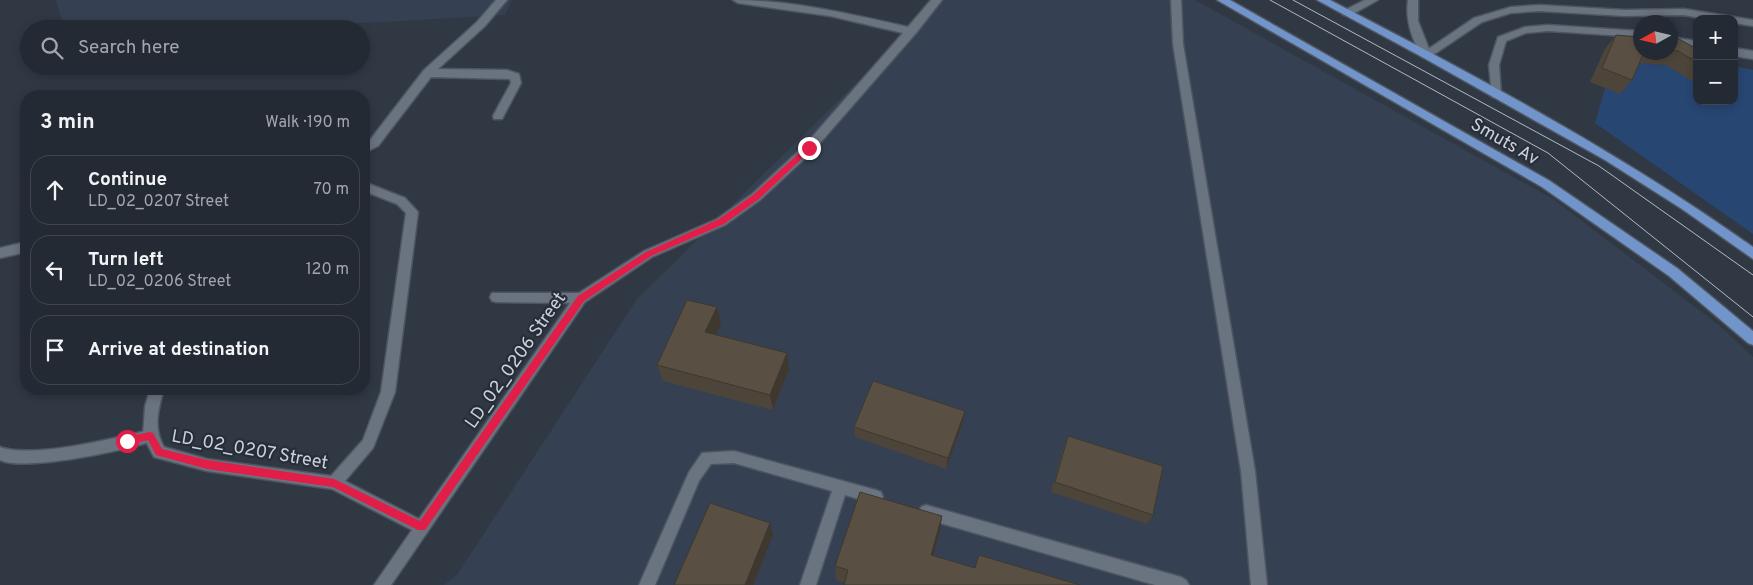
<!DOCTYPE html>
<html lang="en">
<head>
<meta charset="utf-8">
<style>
	:root { --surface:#242a33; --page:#30363f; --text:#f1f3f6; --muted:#a3a7ac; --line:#41464e }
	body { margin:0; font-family:Overpass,sans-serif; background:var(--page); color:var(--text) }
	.controls { position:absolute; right:15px; top:15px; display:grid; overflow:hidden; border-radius:10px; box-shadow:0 2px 8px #0003 }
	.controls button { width:45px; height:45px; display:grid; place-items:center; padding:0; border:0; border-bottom:1px solid var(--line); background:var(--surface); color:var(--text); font:25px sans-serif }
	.compass { position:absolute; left:1633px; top:15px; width:45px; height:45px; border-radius:50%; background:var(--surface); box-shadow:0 2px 8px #0003; rotate:262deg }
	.stop { position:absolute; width:15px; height:15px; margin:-11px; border:4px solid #e11d48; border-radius:50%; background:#fff }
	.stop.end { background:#e11d48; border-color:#fff; box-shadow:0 1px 5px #0008 }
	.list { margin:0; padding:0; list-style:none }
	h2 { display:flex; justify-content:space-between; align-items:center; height:65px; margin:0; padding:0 20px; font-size:21px }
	h2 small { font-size:16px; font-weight:400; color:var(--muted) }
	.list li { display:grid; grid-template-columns:32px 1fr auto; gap:15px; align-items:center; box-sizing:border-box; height:70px; margin:0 10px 10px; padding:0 10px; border:1px solid var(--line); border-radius:20px }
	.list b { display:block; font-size:19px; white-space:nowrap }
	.list p { margin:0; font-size:16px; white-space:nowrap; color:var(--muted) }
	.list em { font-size:16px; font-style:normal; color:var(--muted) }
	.icon { flex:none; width:28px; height:28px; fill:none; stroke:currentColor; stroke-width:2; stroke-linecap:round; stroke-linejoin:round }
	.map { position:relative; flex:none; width:1753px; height:585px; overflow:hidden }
	.search { position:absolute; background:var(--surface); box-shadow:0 2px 8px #0003; left:20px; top:20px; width:350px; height:55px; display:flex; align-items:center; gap:12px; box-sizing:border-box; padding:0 18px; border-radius:28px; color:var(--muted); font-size:19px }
	.panel { position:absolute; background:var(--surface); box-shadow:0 2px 8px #0003; left:20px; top:90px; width:350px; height:305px; border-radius:20px }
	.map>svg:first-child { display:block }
	.built { fill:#354152 }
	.green { fill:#284672 }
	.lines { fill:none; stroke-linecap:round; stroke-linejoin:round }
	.lane-casing { stroke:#4e555f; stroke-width:3 }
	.street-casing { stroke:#4e555f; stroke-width:3 }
	.primary-casing { stroke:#4e555f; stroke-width:3 }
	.lane { fill:#6a7380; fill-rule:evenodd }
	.street { fill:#6a7380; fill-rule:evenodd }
	.primary { fill:#7195ca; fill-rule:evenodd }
	.tram { stroke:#b4b9c2; stroke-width:1 }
	.wall { fill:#4d453a }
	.shaded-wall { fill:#3e382f }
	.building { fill:#595043; stroke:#3e382f }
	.route { fill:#e11d48 }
	.labels { text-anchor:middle; stroke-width:4.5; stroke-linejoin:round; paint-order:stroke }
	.street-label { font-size:18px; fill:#cdd2da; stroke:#262e39 }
</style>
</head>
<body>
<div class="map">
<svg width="1753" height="585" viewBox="0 0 1753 585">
	<rect width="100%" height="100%" fill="#303844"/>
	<!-- built -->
	<g class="built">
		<polygon points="56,0 512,0 505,15 256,29 64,29"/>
		<polygon points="938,0 1195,0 1553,199 1720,326 1753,357 1753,585 444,585 457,575 637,299 915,25"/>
	</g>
	<!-- green -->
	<polygon class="green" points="1633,62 1666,65 1697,79 1697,101 1734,101 1734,66 1753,70 1753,234 1595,123 1605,88"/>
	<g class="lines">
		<defs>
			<g id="lane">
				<polygon points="1171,0 1181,0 1183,44 1255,471 1267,585 1251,585 1241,471 1173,44"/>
				<polygon points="1539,5 1625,10 1684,9 1753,20 1753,26 1734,23 1734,19 1705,19 1684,15 1625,16 1539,11 1511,13 1482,22 1430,57 1422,57 1421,54 1474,18 1511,7"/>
				<polygon points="1548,25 1640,31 1640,37 1548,31 1526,33 1506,41 1499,65 1501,94 1496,98 1492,97 1489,65 1498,37 1525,27"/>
				<polygon points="1670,37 1697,41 1697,49 1670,44"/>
				<polygon points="1734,48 1753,51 1753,59 1734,56"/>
				<path d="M150 430 155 432 157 436 155 440C129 450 23 472 0 460V447C33 459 114 438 150 430Z"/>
				<polygon points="734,451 876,490 881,492 883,497 881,502 876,504 845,495 816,585 800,585 832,491 734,463 711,464 699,481 655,585 639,585 689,472 702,453"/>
				<polygon points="926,505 1181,577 1186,580 1189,585 1155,585 926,519 921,517 919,512 921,507"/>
			</g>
			<g id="street">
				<polygon points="496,0 507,0 485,26 438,69 507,70 519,74 521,83 502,119 494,119 493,116 511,83 510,79 431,77 378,146 364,153 364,144 370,140 424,70 477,22"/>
				<path d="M733 0C792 0 850 14 908 27L931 0H942L916 33 813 151 760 200 725 225 652 257 585 302 391 585H374L412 530 332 489 207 471 154 457 143 436 145 407 150 389H164C158 409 153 428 164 447L207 459 331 476 363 440 381 392 406 213 397 204 364 191V182L405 198 418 212 395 392 373 448 345 481 419 519 570 303 496 302 492 301 490 297 492 293H579L644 251 717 219 752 194 805 145 903 33 830 16 738 3Z"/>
				<polygon points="1365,0 1378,0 1351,15 1343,15 1343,11"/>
				<path d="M1408 0H1418V21L1431 54 1430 57H1422C1412 39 1405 20 1408 0Z"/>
				<polygon points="26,242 26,252 0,258 0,248"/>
			</g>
			<g id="primary">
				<polygon points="1217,0 1230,0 1550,181 1677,268 1753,331 1753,345 1748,343 1669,276 1542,187"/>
				<path d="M1317 0H1330C1475 75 1619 152 1753 247V259L1682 209 1605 160 1422 57Z"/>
			</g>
		</defs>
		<!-- lane casing -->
		<use href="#lane" class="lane-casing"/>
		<!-- street casing -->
		<use href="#street" class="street-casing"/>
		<!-- primary casing -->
		<use href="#primary" class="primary-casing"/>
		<!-- lane -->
		<use href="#lane" class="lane"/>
		<!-- street -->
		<use href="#street" class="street"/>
		<!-- primary -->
		<use href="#primary" class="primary"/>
		<!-- tram -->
		<g class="tram">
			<polyline points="1270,0 1548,153 1753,317"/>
			<polyline points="1293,0 1599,166 1753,275"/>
		</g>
	</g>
	<!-- wall -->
	<g class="wall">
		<polygon points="1616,35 1640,52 1670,52 1670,39 1697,49 1697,79 1692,81 1666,65 1640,63 1632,80 1620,94 1590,82 1605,49"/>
		<polygon points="717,307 721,324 716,334 787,353 789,369 773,410 663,381 657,365"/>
		<polygon points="965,411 963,422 946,469 855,437 854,427"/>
		<polygon points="1068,436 1153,515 1147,524 1051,492 1064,446"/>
		<polygon points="940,532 933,556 975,568 1080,585 844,583 836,580 835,566"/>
	</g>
	<!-- shaded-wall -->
	<g class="shaded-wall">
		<polygon points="1697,75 1697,79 1692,81"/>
		<polygon points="717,307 721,324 710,348 705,332"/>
		<polygon points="787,353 789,369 773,410 770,395"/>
		<polygon points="965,411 963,422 946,469 948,458"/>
		<polygon points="942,516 940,532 929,570 931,555"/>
		<polygon points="770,523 773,535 753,585 745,585"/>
	</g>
	<!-- building -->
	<g class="building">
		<polygon points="1616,35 1640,37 1640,52 1644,52 1632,80 1602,68"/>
		<polygon points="1670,39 1679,39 1697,49 1697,62 1678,51 1670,50"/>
		<polygon points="687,300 717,307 705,332 787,353 770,395 657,365"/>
		<polygon points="873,381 965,411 948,458 854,427"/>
		<polygon points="1068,436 1163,466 1153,515 1055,482"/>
		<polygon points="860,492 942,516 931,555 975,568 979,555 1080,585 844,585 848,570 835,566"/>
		<polygon points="710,503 770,523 745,585 674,585"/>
	</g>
	<!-- route -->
	<polygon class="route" points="807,146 809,146 813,148 759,199 724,224 651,256 584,301 425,530 418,530 333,487 207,469 156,455 148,440 127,445 123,441 127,437 150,432 153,433 162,449 207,460 334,479 420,521 578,296 646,252 719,219 753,195"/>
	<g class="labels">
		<!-- street labels -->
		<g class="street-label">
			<text transform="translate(1505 141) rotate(30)" y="6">Smuts Av</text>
			<text transform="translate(515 360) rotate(-55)" y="6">LD_02_0206 Street</text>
			<text transform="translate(250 449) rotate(10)" y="6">LD_02_0207 Street</text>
		</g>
	</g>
</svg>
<div class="controls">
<button>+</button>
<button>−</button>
</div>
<svg class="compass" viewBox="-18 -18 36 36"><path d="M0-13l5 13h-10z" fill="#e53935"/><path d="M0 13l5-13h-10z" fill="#a3a7ac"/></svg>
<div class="stop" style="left:127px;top:441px"></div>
<div class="stop end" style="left:809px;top:148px"></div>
<div class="search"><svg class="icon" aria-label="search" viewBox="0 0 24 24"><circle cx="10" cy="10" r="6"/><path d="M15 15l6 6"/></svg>Search here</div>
<section class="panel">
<h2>3 min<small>Walk · 190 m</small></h2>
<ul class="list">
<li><svg class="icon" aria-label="ahead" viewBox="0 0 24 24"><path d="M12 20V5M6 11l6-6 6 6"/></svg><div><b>Continue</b><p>LD_02_0207 Street</p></div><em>70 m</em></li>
<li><svg class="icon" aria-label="left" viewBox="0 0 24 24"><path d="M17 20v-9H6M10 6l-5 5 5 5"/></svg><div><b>Turn left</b><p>LD_02_0206 Street</p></div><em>120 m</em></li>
<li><svg class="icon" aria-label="arrive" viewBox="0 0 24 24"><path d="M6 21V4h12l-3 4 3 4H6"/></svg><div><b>Arrive at destination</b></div></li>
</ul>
</section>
</div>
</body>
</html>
